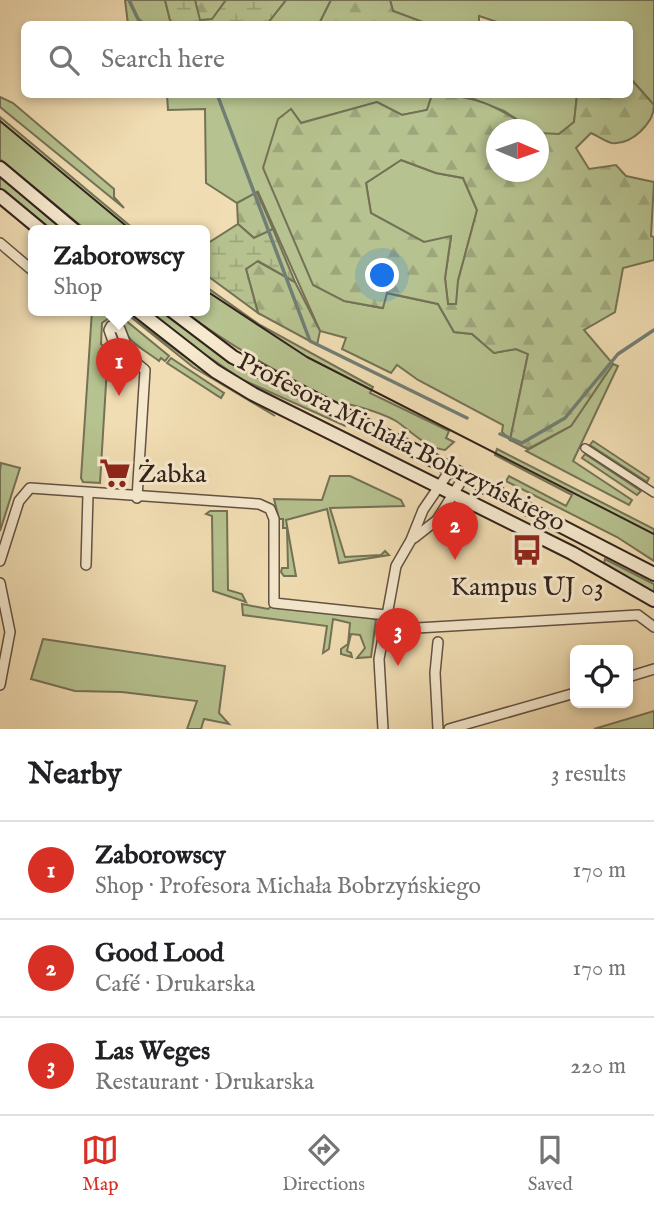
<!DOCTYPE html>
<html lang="en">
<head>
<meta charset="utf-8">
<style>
	:root { --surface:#fff; --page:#f2f2f2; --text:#202124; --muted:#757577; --line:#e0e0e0; --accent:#d93025 }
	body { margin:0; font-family:"IM FELL English",serif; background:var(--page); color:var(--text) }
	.controls { position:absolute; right:21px; bottom:21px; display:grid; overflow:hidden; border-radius:10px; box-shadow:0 4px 10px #0003 }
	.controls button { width:63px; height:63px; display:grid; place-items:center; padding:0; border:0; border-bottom:2px solid var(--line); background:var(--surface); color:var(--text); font:35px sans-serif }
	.compass { position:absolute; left:486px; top:119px; width:63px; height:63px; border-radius:50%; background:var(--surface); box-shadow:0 4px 10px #0003; rotate:92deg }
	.you { position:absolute; left:383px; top:276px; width:24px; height:24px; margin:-18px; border:5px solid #fff; border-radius:50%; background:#1a73e8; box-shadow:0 0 0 10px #1a73e833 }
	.badge { display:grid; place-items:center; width:46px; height:46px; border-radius:50%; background:var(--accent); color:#fff; font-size:23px; font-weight:700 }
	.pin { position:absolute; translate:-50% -58px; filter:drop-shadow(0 2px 4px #0008) }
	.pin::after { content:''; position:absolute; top:37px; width:24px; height:21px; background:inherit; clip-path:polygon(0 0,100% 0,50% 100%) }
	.popup { position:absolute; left:28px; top:225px; width:182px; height:91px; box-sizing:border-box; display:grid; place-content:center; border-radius:10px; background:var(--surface); filter:drop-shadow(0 2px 5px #0005); font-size:23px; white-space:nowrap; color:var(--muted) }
	.popup b { font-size:26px; color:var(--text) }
	.popup::after { content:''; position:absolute; left:50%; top:100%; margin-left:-14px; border:14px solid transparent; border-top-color:var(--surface) }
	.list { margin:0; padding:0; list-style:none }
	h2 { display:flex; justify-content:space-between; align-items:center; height:91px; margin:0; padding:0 28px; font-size:30px }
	h2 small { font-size:23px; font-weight:400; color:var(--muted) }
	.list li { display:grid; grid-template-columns:46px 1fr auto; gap:21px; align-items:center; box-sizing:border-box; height:98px; padding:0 28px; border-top:2px solid var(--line) }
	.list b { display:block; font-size:26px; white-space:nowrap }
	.list p { margin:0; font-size:23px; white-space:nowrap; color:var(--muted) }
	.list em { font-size:23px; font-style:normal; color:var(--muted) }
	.icon { flex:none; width:38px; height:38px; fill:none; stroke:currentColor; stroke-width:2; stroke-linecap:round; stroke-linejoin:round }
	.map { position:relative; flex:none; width:654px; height:729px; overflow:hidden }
	.search { position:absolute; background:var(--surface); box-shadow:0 4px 10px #0003; left:21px; right:21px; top:21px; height:77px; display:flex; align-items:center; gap:18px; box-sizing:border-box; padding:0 24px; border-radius:10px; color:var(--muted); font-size:26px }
	.sheet { height:385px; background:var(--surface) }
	nav { display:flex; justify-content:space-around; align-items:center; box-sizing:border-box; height:98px; border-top:2px solid var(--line); background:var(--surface); font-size:19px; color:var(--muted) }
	nav a { display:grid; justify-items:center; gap:4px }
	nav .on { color:var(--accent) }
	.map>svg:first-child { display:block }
	.grass { fill:#b6c28f; stroke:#747256; stroke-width:2 }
	.forest { fill:url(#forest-firs); stroke:#747256; stroke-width:2; fill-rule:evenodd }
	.wetland { fill:url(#wetland-marsh); stroke:#747256; stroke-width:2 }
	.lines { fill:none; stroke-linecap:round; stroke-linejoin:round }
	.stream { stroke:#717e75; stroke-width:3.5 }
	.pedestrian-casing { stroke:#625142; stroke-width:10 }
	.minor-casing { stroke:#625142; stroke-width:12 }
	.secondary-casing { stroke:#32221c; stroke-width:16 }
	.pedestrian { stroke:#f6e9ce; stroke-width:7 }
	.minor { stroke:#f6e9ce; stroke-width:9 }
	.secondary { stroke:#f6e9ce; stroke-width:12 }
	.tram { stroke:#32221c; stroke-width:2 }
	.labels { text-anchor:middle; stroke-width:6; stroke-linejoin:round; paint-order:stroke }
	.street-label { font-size:26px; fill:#32221c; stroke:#f6e9ce }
	.poi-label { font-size:26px; fill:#32221c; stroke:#f6e9ce; text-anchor:start }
</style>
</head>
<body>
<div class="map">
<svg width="654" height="729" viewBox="0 0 654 729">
	<defs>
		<pattern id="forest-firs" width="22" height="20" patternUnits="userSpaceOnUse" patternTransform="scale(1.75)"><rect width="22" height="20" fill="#b6c28f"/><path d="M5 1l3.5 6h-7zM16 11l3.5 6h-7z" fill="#9da67b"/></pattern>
		<pattern id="wetland-marsh" width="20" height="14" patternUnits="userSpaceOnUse" patternTransform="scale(1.75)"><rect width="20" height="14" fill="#b6c28f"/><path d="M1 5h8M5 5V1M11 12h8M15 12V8" fill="none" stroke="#9da67b"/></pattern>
	</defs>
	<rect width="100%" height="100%" fill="#f1ddb3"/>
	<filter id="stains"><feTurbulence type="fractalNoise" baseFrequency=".00286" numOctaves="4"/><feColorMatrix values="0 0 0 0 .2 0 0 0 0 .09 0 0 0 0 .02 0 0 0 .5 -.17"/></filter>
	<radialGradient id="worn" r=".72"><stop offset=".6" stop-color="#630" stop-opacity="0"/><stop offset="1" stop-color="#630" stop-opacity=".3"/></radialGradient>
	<!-- grass -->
	<g class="grass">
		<polygon points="125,0 165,0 171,24 128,24"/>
		<polygon points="286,0 331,0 319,24 267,24"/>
		<polygon points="390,0 654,0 654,105 630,78 630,24 503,24 479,16 479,24 428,24 393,11"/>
		<polygon points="167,95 432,95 427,110 402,115 377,102 301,123 291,109 344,301 382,308 386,293 438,304 454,332 472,334 494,353 516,349 528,354 510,440 502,432 503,425 418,380 397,365 391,373 342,349 346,338 320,331 258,192 237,203 206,183 205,109 168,110"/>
		<polygon points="463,95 577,95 574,122 559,134 542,136 538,130 532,129 504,111"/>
		<polygon points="0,97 13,103 114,189 114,197 124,208 0,107"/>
		<polygon points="0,117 135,230 86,230 0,159"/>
		<polygon points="401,160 436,173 463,178 477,210 458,281 457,304 448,304 445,278 451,237 425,243 371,214 366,183"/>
		<path d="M0 176 64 230C40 230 19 203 0 188Z"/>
		<path d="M205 286 260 325 373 387 370 393 449 431 446 438 454 442 445 450C426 448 411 431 396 421 382 413 364 408 348 404L346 407C288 378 234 349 182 310H205Z"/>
		<path d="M92 310H113L169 356 165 361 161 358 159 361C150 354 139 348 131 340 122 331 125 320 109 318L102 323 101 344 108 351 100 483 83 482 81 478Z"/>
		<polygon points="122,310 208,374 275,416 193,367"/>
		<polygon points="147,310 161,310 238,367 346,423 345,426 243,380 185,341"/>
		<polygon points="171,358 224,393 221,398 167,363"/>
		<polygon points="613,364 618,366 573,461 632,500 629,505 526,451 571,426"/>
		<polygon points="593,441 649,478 647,482 590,445"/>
		<polygon points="497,449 654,529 654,561 617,537 506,481 509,476 566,506 572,495 495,455"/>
		<polygon points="585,454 641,491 637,495 582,458"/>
		<polygon points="1,463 20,468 0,531 0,471"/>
		<polygon points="330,476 350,476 401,500 404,506 330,508 345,557 381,555 385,551 389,555 339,563 327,509 286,520 296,576 284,576 281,572 282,568 288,568 287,528 283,528 283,519 279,519 274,499 322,500"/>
		<polygon points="210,511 227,511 228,590 242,594 246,602 213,591 212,516 206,514"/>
		<polygon points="605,559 654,584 654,593 604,563"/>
		<polygon points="242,604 268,609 272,606 370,617 376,620 371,657 357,658 365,648 360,635 351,634 347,651 351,653 352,657 341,654 341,649 348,644 350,623 333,619 329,649 323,653 327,626 243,615"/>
		<polygon points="43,639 225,666 219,713 229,724 204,719 201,729 187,729 197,701 122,692 75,691 31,679"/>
		<polygon points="654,711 654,729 594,729"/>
	</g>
	<!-- forest -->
	<g class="forest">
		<polygon points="195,0 226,0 212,20 199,20"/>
		<polygon points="331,0 390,0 393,11 428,24 319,24"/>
		<path d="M630 78 654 105C654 123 632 145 612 143 606 142 598 136 591 133L576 148 589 169 616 165 626 176 654 182 651 236 654 237V260L623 268 615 312 584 330 613 364 571 426 528 449 510 440 528 354 516 349 494 353 472 334 454 332 438 304 387 293 383 308 344 301 313 285 263 168 278 119 291 109 301 123 377 102 402 115 427 110 432 95C475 94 497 107 532 129L496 130V172H538L539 133 559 134 574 122 577 95 630 94ZM401 160 436 173 463 178 477 210 458 281 456 304H448L445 278 451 236 424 242 371 213 366 183Z"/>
		<polygon points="257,192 273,229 254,238 238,224 237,203"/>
		<polygon points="257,261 295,282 320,331 317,345 258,313 246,269"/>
	</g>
	<!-- wetland -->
	<g class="wetland">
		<polygon points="165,0 195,0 200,20 212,19 226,0 286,0 267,24 171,24"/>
		<polygon points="238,224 254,238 273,229 295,282 258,261 246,269 258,313 205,274 205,245"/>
	</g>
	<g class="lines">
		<!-- stream -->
		<g class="stream">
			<polyline points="129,0 138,19 144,24"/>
			<polyline points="217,94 310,341 467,418"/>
			<polyline points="500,434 522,443 565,418 618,354 654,330"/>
		</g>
		<defs>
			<polyline id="pedestrian" points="585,448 654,493"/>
			<g id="minor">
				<polyline points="0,243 33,271"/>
				<polyline points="125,342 120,329 111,326 109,330 114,344 145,370 137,498"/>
				<polyline points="414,538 437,520 465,475"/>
				<polyline points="0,561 19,501 30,488 259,504 270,509 274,519 274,603 386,615"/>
				<polyline points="86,565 88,494"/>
				<polyline points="0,583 10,632 0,685"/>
				<polyline points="383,630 638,615 654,627"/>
				<polyline points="438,642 435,673 438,729"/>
				<polyline points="628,677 654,669"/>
				<polyline points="383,729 379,659 396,566 411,540 423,510 451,469"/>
				<polyline points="449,729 575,693"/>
			</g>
			<g id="secondary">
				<polyline points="0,168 74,230"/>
				<polyline points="0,196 41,230"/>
				<polyline points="137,310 215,371 253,394 572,553 654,600"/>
				<polyline points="171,310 233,357 654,574"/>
			</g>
		</defs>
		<!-- pedestrian casing -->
		<use href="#pedestrian" class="pedestrian-casing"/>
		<!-- minor casing -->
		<use href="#minor" class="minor-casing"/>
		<!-- secondary casing -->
		<use href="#secondary" class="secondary-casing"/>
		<!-- pedestrian -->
		<use href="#pedestrian" class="pedestrian"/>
		<!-- minor -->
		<use href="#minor" class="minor"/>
		<!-- secondary -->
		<use href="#secondary" class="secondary"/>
		<!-- tram -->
		<g class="tram">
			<polyline points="0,121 131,230"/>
			<polyline points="205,290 307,357 654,534"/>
		</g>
	</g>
	<!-- icons -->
	<defs>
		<symbol id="supermarket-bare" viewBox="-9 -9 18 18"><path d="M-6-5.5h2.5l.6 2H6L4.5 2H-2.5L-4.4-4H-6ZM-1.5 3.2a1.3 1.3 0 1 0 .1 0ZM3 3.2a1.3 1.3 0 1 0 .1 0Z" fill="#8f2418" stroke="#f6e9ce" stroke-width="2.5" paint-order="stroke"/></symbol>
		<symbol id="bus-bare" viewBox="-9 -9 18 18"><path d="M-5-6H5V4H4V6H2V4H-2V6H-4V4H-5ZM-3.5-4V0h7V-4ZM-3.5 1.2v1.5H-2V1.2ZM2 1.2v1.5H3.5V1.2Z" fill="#8f2418" stroke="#f6e9ce" stroke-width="2.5" paint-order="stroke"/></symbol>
	</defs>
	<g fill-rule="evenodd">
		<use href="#supermarket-bare" x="93" y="451" width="44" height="44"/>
		<use href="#bus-bare" x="505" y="528" width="44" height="44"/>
	</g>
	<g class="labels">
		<!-- street labels -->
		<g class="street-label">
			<text transform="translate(402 441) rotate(27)" y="9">Profesora Michała Bobrzyńskiego</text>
		</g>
		<!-- poi labels -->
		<g class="poi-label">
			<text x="138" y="482">Żabka</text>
			<text x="527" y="595" text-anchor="middle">Kampus UJ 03</text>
		</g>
	</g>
	<rect width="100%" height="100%" filter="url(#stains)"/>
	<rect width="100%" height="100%" fill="url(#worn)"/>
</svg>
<div class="controls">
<button><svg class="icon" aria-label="locate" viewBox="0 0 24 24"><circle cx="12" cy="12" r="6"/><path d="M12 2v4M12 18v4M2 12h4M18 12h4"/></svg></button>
</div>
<svg class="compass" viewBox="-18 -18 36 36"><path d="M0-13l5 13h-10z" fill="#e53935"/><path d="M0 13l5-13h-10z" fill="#757577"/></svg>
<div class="you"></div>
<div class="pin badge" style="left:119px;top:396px">1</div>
<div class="popup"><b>Zaborowscy</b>Shop</div>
<div class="pin badge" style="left:455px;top:560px">2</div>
<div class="pin badge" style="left:398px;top:666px">3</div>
<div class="search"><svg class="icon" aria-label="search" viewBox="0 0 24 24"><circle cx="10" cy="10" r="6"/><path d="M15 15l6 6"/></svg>Search here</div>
</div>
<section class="sheet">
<h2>Nearby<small>3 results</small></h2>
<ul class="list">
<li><span class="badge">1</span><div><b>Zaborowscy</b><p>Shop · Profesora Michała Bobrzyńskiego</p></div><em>170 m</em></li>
<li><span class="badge">2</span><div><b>Good Lood</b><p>Café · Drukarska</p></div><em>170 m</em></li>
<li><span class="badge">3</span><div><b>Las Weges</b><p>Restaurant · Drukarska</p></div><em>220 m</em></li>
</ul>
</section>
<nav>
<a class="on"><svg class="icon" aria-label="map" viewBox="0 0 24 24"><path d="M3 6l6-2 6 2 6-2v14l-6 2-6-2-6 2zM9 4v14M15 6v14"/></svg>Map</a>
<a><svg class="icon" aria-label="directions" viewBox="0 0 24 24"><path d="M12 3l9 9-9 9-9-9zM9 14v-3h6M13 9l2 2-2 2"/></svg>Directions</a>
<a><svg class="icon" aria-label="saved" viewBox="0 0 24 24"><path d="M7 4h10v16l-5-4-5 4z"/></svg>Saved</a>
</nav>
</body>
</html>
